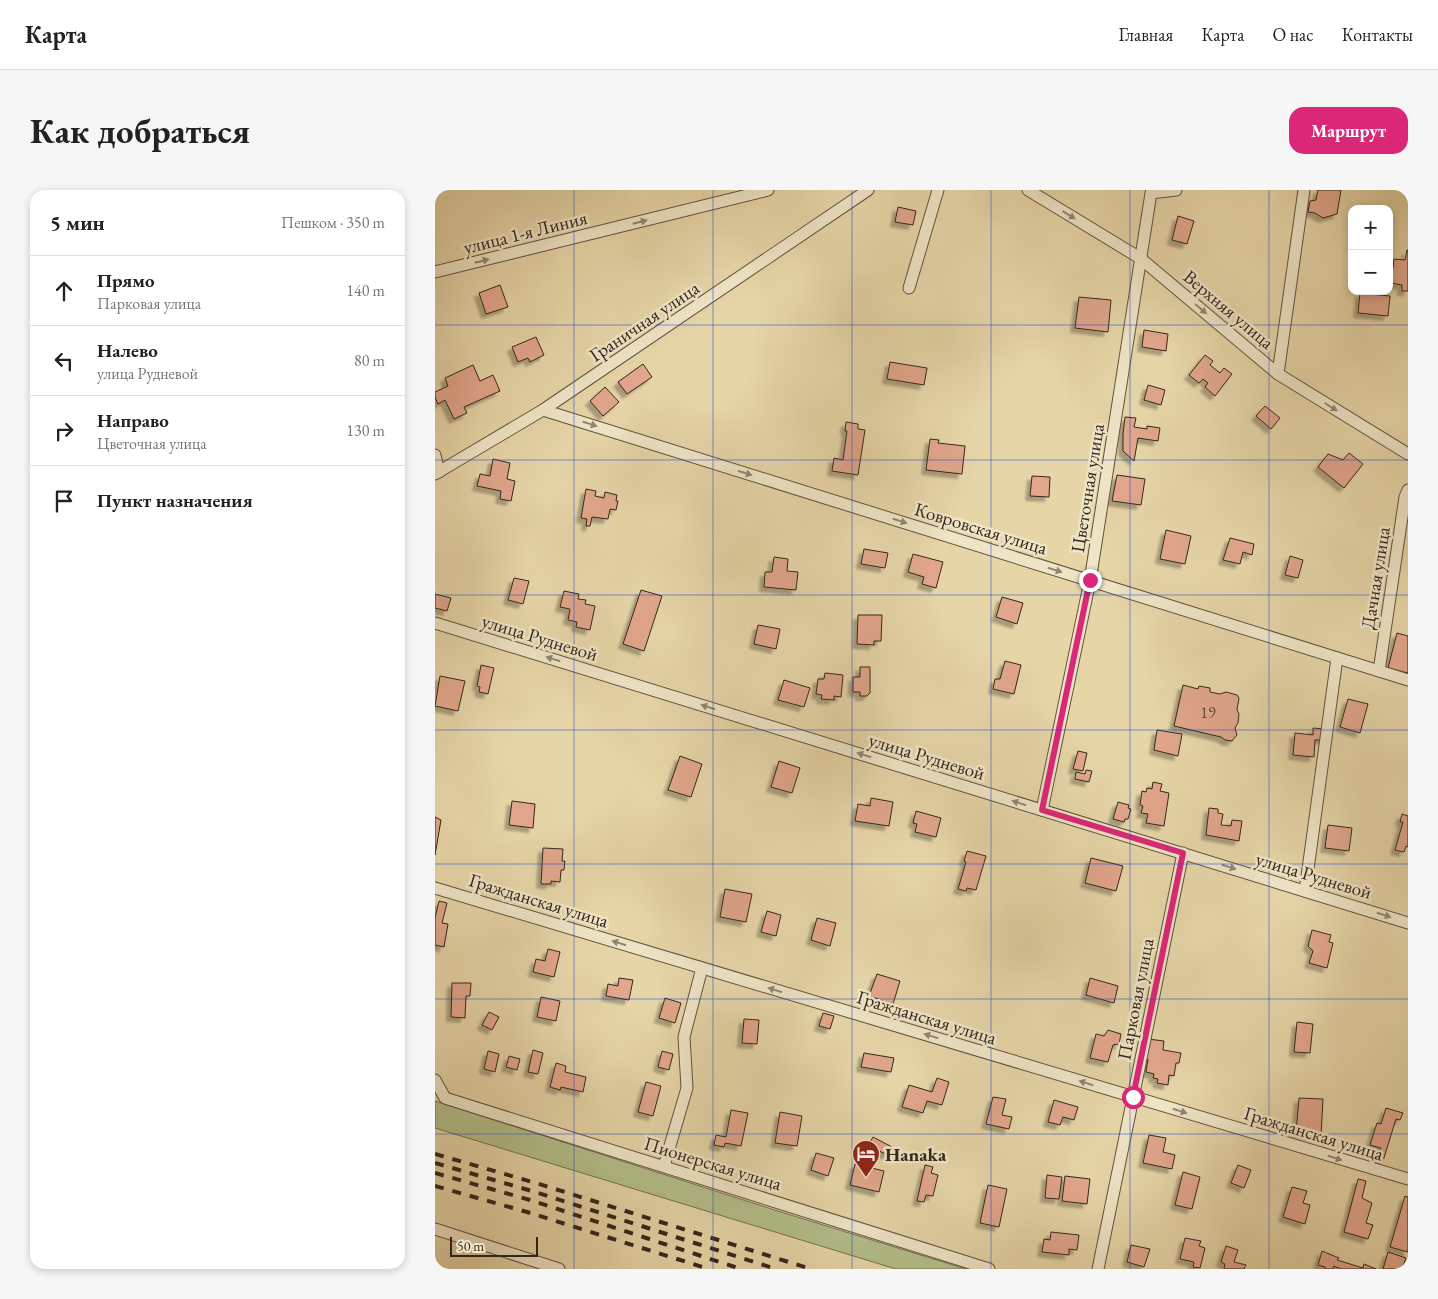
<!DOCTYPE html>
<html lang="ru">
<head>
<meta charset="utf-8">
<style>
	:root { --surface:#fff; --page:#f6f6f6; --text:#222; --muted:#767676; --line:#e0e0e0; --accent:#db2777 }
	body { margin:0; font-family:"EB Garamond",serif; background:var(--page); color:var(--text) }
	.controls { position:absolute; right:15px; top:15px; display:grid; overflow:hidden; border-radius:10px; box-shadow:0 2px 8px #0003 }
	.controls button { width:45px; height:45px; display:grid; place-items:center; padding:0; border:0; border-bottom:1px solid var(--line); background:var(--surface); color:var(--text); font:25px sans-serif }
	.scale { position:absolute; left:15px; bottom:12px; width:88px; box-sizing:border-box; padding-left:5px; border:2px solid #34261c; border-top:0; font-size:14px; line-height:18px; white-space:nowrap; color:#34261c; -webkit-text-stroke:4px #efe4c6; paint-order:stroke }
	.stop { position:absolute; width:15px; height:15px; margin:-11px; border:4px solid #db2777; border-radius:50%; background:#fff }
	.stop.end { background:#db2777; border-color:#fff; box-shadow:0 1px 5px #0008 }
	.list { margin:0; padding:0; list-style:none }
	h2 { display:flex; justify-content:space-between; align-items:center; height:65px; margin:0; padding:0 20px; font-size:21px }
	h2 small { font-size:16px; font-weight:400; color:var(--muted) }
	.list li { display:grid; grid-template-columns:32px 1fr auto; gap:15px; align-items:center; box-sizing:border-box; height:70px; padding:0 20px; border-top:1px solid var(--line) }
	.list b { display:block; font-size:19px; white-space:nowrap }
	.list p { margin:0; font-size:16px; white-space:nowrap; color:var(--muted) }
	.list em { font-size:16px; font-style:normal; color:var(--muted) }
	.icon { flex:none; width:28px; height:28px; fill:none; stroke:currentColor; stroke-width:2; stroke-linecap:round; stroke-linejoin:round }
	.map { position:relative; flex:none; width:973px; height:1079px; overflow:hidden; border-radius:15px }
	header { display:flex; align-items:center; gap:30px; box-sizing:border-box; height:70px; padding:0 25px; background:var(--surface); border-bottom:1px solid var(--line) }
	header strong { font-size:24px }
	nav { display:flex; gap:28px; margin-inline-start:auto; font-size:18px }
	.intro { display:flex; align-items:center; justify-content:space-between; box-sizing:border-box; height:120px; padding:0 30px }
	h1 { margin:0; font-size:35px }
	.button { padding:12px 22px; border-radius:15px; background:var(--accent); color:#fff; font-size:18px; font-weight:700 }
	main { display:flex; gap:30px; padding:0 30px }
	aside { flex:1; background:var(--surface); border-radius:15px; box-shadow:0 2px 8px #0003 }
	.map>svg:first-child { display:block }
	.green { fill:#b3be89; stroke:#747252 }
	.building { fill:#e1a68b; stroke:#34261c; filter:url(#shadow) }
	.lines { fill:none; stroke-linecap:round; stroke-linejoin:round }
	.minor-casing { stroke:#60523f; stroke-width:13 }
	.minor { stroke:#efe4c6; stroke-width:11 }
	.rail { stroke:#34261c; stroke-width:4; stroke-dasharray:9 9; stroke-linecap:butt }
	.oneway { fill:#928571 }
	.route { stroke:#db2777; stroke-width:6 }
	.grid { fill:none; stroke:#1d4ed8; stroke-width:1; stroke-opacity:0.55 }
	.labels { text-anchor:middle; stroke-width:5; stroke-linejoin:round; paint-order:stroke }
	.number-label { font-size:16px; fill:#5f4638 }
	.street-label { font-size:19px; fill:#34261c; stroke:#efe4c6 }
	.poi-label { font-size:19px; font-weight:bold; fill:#34261c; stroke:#efe4c6; text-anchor:start }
</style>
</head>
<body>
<header>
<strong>Карта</strong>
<nav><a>Главная</a><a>Карта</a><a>О нас</a><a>Контакты</a></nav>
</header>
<div class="intro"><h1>Как добраться</h1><a class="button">Маршрут</a></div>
<main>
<aside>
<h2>5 мин<small>Пешком · 350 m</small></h2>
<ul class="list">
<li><svg class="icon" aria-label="ahead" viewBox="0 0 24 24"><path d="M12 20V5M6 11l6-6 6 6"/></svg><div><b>Прямо</b><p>Парковая улица</p></div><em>140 m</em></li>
<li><svg class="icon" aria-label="left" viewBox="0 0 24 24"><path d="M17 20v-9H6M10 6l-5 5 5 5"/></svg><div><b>Налево</b><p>улица Рудневой</p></div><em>80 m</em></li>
<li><svg class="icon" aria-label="right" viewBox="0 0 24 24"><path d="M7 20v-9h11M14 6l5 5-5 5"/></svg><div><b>Направо</b><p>Цветочная улица</p></div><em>130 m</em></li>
<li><svg class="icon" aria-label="arrive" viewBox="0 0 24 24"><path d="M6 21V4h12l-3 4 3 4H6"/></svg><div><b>Пункт назначения</b></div></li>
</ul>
</aside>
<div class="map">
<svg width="973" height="1079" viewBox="0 0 973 1079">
	<defs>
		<filter id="shadow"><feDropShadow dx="-4.5" dy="4.5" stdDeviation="1" flood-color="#0004"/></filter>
	</defs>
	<rect width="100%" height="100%" fill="#e6d5a7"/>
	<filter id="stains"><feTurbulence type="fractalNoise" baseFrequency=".004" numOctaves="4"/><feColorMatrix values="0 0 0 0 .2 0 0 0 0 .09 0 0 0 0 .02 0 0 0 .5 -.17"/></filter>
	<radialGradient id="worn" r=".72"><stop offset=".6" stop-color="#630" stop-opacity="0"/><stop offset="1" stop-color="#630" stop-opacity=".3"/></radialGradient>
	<!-- green -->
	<polygon class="green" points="0,911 346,1022 531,1079 461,1079 0,938"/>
	<!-- building -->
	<g class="building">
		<polygon points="883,0 906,0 902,24 888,28 880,23 873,22 875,11 881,10"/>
		<polygon points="463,17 481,21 478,35 460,32"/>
		<polygon points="743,26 759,31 752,54 737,50"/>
		<polygon points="972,60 973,60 973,101 967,101 967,95 956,93 954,89 954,79 958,78 959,69 970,70"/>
		<polygon points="65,95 73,117 51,124 44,103"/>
		<polygon points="925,103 955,106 953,126 923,123"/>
		<polygon points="644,107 676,110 673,142 640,138"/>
		<polygon points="709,140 733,144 731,161 707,157"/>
		<polygon points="101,147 109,165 95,172 93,168 83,172 77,157"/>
		<polygon points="770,165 778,171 775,175 785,183 789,178 797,184 780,206 770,197 773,193 768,189 764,193 754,185"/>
		<polygon points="455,172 492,178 489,195 452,189"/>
		<polygon points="208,174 217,187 192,204 183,192"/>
		<polygon points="38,175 45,191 58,185 65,201 29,217 32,223 19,229 10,210 3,214 0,207 0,202 13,196 10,188"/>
		<polygon points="713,195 730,200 726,215 709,210"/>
		<polygon points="170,197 184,212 168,226 155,211"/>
		<polygon points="830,216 845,228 836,239 821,226"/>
		<polygon points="690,227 701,228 699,237 712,239 712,236 725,238 723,251 703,248 699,271 688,261 688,244"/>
		<polygon points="411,232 423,234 423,239 430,240 423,285 397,281 399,268 408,270 412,241 410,241"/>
		<polygon points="495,249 504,250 503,253 530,256 527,284 491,280"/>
		<polygon points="914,263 928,274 909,298 883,277 893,264 908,270"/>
		<polygon points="58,269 75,273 72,289 80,291 76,311 65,309 66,301 42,296 45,284 55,286"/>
		<polygon points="682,285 710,289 706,315 677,311"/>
		<polygon points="597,286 615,287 614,307 595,306"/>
		<polygon points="151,299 161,301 160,306 169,308 170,302 182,305 181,311 183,311 181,320 175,319 173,329 157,327 155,336 151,336 152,329 146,328"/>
		<polygon points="731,340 756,346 750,374 725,369"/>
		<polygon points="795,348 819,354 817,365 808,362 805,374 788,370"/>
		<polygon points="429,359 453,363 450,378 426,374"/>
		<polygon points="478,364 508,372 501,398 487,394 489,387 473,382"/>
		<polygon points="855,366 868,370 863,388 850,385"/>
		<polygon points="339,367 353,369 352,381 363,382 361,400 329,397 330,382 337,382"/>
		<polygon points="79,388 94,391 88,414 73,410"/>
		<polygon points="206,400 227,406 209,461 188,454"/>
		<polygon points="129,401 144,404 143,409 151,410 150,414 160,416 155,440 141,437 142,432 133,430 135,419 125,417"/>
		<polygon points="0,404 16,408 12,421 0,418"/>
		<polygon points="567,407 588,413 582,434 561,427"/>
		<polygon points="423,425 447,425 446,451 439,451 439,455 422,454"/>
		<polygon points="323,435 345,439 341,459 319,454"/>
		<polygon points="962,443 973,446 973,483 953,478"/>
		<polygon points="570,471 586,475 579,504 558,499 560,489 565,489"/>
		<polygon points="46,475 59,478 53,504 44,502 45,497 42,496"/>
		<polygon points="425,477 435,477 435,503 432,506 425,506 425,502 418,502 418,487 425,487"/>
		<polygon points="390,483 408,485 406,507 399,506 399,510 386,509 387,505 381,504 383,489 389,489"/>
		<polygon points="5,486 30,491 23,521 0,516"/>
		<polygon points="349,490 375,498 369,517 343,510"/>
		<polygon points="748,495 763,499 764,496 775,498 775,502 785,504 791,502 802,505 804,508 802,520 804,524 803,533 800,538 802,545 797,551 790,550 786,547 739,536"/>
		<polygon points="913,509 933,514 925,543 905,537"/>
		<polygon points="878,538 890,539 889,550 880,550 879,567 858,565 860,543 878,545"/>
		<polygon points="722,540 747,544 743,566 719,560"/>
		<polygon points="643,561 652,563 648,581 638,579"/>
		<polygon points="245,566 267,574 256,607 233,600"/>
		<polygon points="344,571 365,578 357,603 336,597"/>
		<polygon points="651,580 657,581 654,592 640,589 641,582 650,584"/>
		<polygon points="718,592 727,594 725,601 734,603 729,636 711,633 713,624 706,623 708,616 705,615 707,601 711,602 712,598 717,599"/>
		<polygon points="436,608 458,612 454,636 420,631 423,614 435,616"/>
		<polygon points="77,611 100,614 98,638 74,635"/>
		<polygon points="683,612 694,615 693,618 696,619 693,629 690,629 689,632 678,629"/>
		<polygon points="774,618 783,619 783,623 788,624 786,635 796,636 797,630 807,631 804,651 771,645"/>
		<polygon points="481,621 506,628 501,647 480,642 482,634 478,633"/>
		<polygon points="967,624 973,626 973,657 971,656 969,662 960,660 968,632 965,632"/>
		<polygon points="0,627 6,630 0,665"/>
		<polygon points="893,635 917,638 914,661 890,658"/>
		<polygon points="108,658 128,659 127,671 130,671 129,680 126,680 125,692 116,691 116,694 106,694"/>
		<polygon points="532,661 551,666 541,700 532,698 531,701 523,699 531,672 529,671"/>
		<polygon points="656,668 688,676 681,701 650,693"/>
		<polygon points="290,699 317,704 311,732 285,727"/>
		<polygon points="4,711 12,713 7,733 13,734 9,757 0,755 0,728"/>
		<polygon points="332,721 346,725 341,746 326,742"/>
		<polygon points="382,728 401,733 395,756 376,750"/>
		<polygon points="877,740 896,745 894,752 898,753 892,778 874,773 878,761 873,756"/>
		<polygon points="113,759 125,762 119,787 98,782 101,769 110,771"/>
		<polygon points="442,784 465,791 458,814 434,806"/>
		<polygon points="184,788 198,790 194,810 171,806 173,794 183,796"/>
		<polygon points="655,788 683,796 679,813 651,805"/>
		<polygon points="17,793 36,793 35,806 31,806 30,828 16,827"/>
		<polygon points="106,807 125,811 121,831 102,827"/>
		<polygon points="230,808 246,813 240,833 224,828"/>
		<polygon points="54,822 64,827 57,840 47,835"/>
		<polygon points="388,823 399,826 395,839 384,836"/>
		<polygon points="309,829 324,830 322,854 307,853"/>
		<polygon points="862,832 878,834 875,863 859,862"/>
		<polygon points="673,840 686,844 684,854 678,855 673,872 655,868 661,844 669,846"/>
		<polygon points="713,849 729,851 728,860 746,863 744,873 741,873 739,886 734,885 733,895 722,893 723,889 718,888 719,884 711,882 713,869 710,869"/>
		<polygon points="98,860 108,863 103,884 93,882"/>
		<polygon points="53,861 64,864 60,882 49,879"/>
		<polygon points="227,861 238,864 234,880 223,877"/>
		<polygon points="429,863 459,868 456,882 426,877"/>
		<polygon points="74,866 85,869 82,880 71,877"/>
		<polygon points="121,873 131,876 130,882 151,887 148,902 126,897 125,900 115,897"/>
		<polygon points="502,888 514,892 507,915 492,911 488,923 467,917 474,895 497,902"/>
		<polygon points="211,892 226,896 218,926 203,922"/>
		<polygon points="558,907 571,909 567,925 577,927 574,939 551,934"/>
		<polygon points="864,908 888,909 886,946 861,943"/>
		<polygon points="619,910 643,917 639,930 628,927 625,935 613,932"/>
		<polygon points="951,918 968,923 965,930 961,929 948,971 945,970 943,976 937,975 941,963 944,964 946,958 935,955 942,933 946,934"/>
		<polygon points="296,920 313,923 306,956 290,953 289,957 279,955 281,945 291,947"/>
		<polygon points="345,922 367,926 362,956 340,953"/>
		<polygon points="714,945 731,948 728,962 740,965 737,979 708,973"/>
		<polygon points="438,947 457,957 453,965 433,956"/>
		<polygon points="381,963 399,968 393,986 376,980"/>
		<polygon points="420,974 449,981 444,1002 415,995"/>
		<polygon points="490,975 498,977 496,983 503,985 498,1006 491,1005 489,1012 482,1011"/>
		<polygon points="803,975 816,980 809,998 796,993"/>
		<polygon points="748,982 765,987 757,1019 740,1015"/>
		<polygon points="612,985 627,987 624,1009 610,1008"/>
		<polygon points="630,986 655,989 652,1014 627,1011"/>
		<polygon points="923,989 931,991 927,1008 937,1013 931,1033 938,1035 933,1049 909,1042"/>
		<polygon points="553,995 572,999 564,1037 545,1033"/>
		<polygon points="857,997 872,1001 868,1013 875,1015 870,1034 848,1027"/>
		<polygon points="970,1006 973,1007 973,1062 955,1057"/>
		<polygon points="616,1042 644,1045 642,1060 634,1059 634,1065 607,1062 609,1049 615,1050"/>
		<polygon points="750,1048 766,1051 764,1056 770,1058 765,1078 758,1077 759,1072 745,1069"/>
		<polygon points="696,1055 715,1059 709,1077 692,1072"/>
		<polygon points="791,1056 803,1060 799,1072 811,1075 809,1079 789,1079 790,1074 786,1072"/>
		<polygon points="887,1061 904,1068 902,1070 928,1078 929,1074 941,1079 906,1079 899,1076 898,1079 890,1079 890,1077 883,1075"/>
		<polygon points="953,1062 971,1068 967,1079 948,1079"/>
	</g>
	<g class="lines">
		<defs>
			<g id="minor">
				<polyline points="593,0 705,68 843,184 973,264"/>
				<polyline points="0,82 333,0"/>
				<polyline points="474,98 503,0"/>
				<polyline points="843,184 869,0"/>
				<polyline points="108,220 973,490"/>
				<polyline points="0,265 4,282"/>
				<polyline points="0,284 108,220 433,0"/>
				<polyline points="0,433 973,733"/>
				<polyline points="944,481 970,307 973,300"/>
				<polyline points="607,620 655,391 716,3 741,0"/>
				<polyline points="0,698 973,989"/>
				<polyline points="870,701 902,468"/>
				<polyline points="0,890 10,908 554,1079"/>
				<polyline points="229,976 252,898 249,847 267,778"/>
				<polyline points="0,1039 124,1079"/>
				<polyline points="663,1079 748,663"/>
			</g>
		</defs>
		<!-- minor casing -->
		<use href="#minor" class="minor-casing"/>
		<!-- minor -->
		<use href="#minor" class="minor"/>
		<!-- rail -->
		<g class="rail">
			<polyline points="0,964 101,993 376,1079"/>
			<polyline points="0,973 97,1001 341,1079"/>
			<polyline points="0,983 95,1010 306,1079"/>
			<polyline points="0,996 92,1022 274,1079"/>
		</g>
	</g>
	<!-- one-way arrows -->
	<defs><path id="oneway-solid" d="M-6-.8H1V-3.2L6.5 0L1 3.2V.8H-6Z" transform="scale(1.25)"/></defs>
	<g class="oneway">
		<use href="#oneway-solid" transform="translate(634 25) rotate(31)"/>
		<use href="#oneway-solid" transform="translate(205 32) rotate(-14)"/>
		<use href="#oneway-solid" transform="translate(47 71) rotate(-14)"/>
		<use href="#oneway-solid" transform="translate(766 119) rotate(40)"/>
		<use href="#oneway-solid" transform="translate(896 217) rotate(32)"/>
		<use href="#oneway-solid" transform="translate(155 234) rotate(17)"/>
		<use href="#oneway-solid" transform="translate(310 283) rotate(17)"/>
		<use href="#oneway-solid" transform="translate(465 331) rotate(17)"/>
		<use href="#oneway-solid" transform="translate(620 380) rotate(17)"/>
		<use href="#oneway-solid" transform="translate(118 469) rotate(-163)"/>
		<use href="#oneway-solid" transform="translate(273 517) rotate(-163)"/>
		<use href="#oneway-solid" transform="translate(429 565) rotate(-163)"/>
		<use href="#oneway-solid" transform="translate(584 613) rotate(-163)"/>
		<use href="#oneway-solid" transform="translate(794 677) rotate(17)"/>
		<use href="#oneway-solid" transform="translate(949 725) rotate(17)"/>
		<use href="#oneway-solid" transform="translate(184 753) rotate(-163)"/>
		<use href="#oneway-solid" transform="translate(340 800) rotate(-163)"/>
		<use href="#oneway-solid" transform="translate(496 846) rotate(-163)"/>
		<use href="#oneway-solid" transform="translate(651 893) rotate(-163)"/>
		<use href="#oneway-solid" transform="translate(745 921) rotate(17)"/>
		<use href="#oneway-solid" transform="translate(900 968) rotate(17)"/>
	</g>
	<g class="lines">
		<!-- route -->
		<polyline class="route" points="655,390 607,620 748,663 698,907"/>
	</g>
	<!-- grid -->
	<path class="grid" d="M139 0V1079M278 0V1079M417 0V1079M556 0V1079M695 0V1079M834 0V1079M0 135H973M0 270H973M0 405H973M0 540H973M0 674H973M0 809H973M0 944H973"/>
	<!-- icons -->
	<defs>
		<symbol id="hotel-pin" viewBox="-11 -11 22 30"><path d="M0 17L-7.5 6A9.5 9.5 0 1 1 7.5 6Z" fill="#8f2418" stroke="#efe4c6"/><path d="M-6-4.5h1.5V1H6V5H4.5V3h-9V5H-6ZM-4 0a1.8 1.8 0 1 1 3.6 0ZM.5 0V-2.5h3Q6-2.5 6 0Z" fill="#fff"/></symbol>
	</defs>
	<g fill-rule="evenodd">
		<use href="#hotel-pin" x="415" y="948" width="32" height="43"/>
	</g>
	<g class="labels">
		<!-- number labels -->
		<g class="number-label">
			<text x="773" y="528">19</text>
		</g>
		<!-- street labels -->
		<g class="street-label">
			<text transform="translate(90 42) rotate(-14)" y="7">улица 1-я Линия</text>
			<text transform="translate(794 119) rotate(40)" y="7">Верхняя улица</text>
			<text transform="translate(209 131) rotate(-34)" y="7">Граничная улица</text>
			<text transform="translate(652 298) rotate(-81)" y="7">Цветочная улица</text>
			<text transform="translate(546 338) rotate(17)" y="7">Ковровская улица</text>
			<text transform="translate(940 388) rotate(-81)" y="7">Дачная улица</text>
			<text transform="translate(105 447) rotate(17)" y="7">улица Рудневой</text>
			<text transform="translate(492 566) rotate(17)" y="7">улица Рудневой</text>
			<text transform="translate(879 685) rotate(17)" y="7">улица Рудневой</text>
			<text transform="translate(104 710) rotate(17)" y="7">Гражданская улица</text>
			<text transform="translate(700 809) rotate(-79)" y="7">Парковая улица</text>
			<text transform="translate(492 827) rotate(17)" y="7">Гражданская улица</text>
			<text transform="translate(879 943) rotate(17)" y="7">Гражданская улица</text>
			<text transform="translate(278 973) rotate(17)" y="7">Пионерская улица</text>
		</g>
		<!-- poi labels -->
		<g class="poi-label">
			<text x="450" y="971">Hanaka</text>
		</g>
	</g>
	<rect width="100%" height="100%" filter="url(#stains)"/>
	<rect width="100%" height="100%" fill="url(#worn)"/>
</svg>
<div class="controls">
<button>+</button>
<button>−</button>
</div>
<div class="scale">50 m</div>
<div class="stop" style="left:698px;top:907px"></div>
<div class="stop end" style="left:655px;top:390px"></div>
</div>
</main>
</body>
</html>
